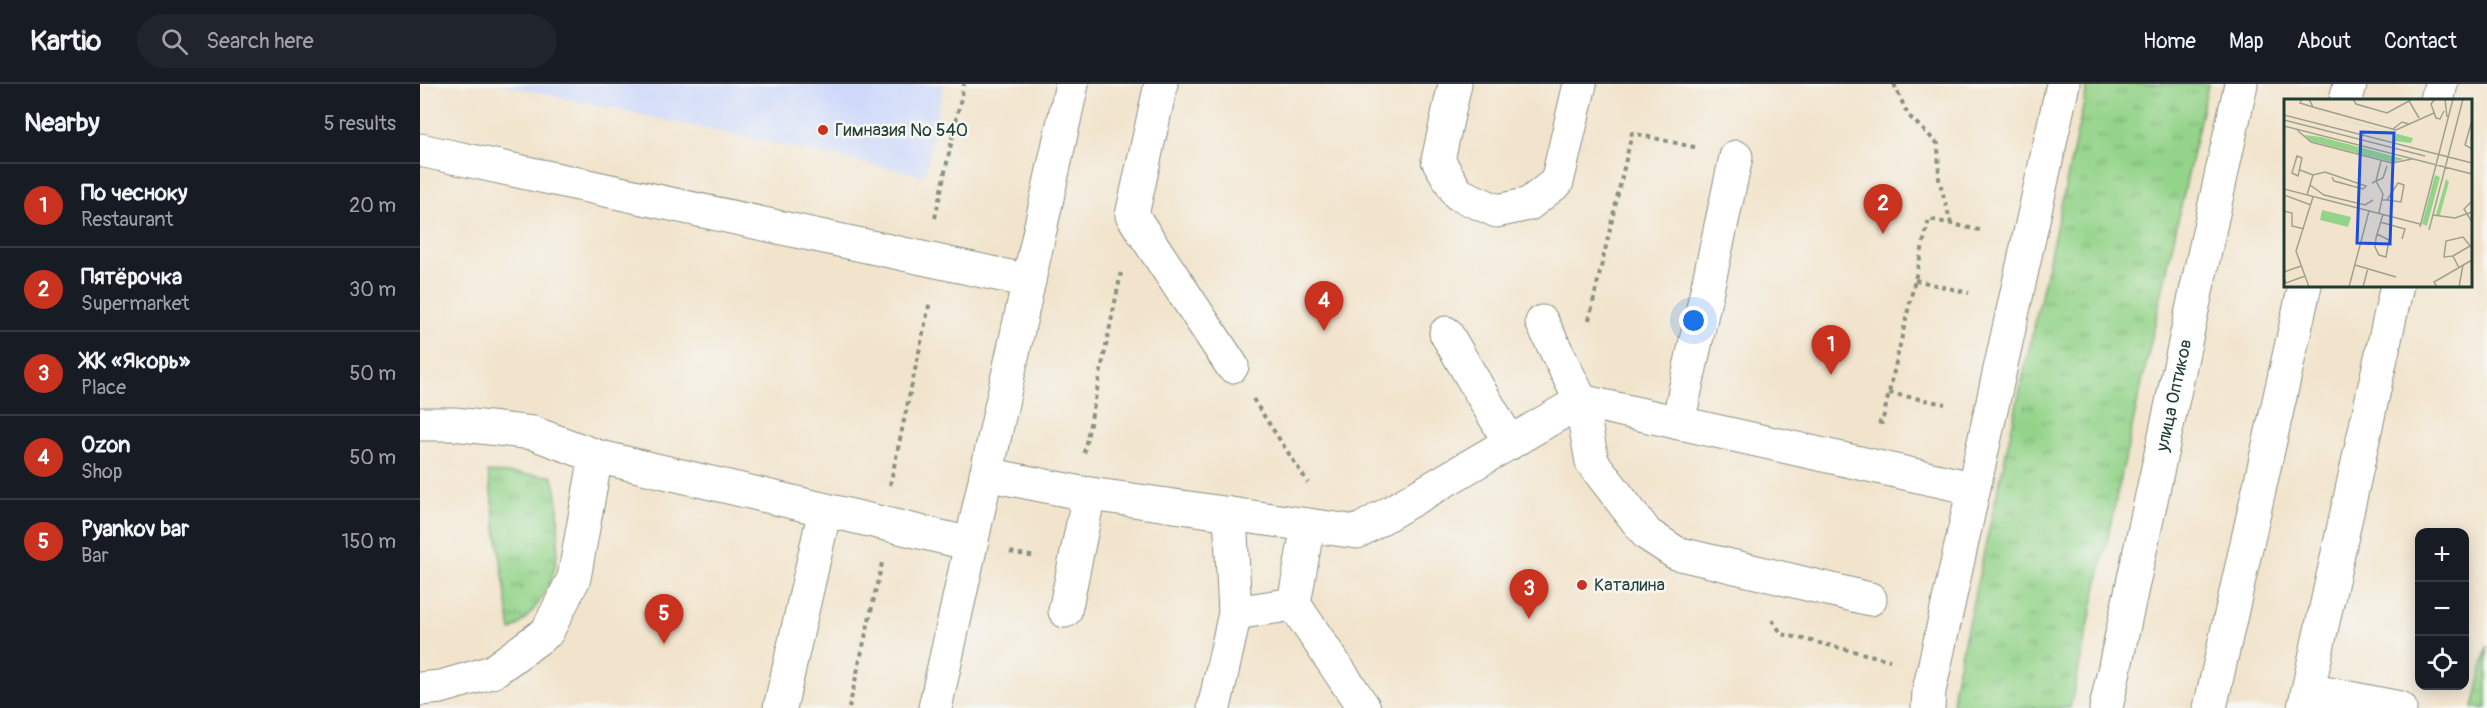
<!DOCTYPE html>
<html lang="en">
<head>
<meta charset="utf-8">
<style>
	:root { --surface:#171b24; --page:#20242c; --text:#f1f3f6; --muted:#9ea1a6; --line:#363941; --accent:#c8321e }
	body { margin:0; font-family:Pangolin,sans-serif; background:var(--page); color:var(--text) }
	.controls { position:absolute; right:18px; bottom:18px; display:grid; overflow:hidden; border-radius:12px; box-shadow:0 3px 15px #0003 }
	.controls button { width:54px; height:54px; display:grid; place-items:center; padding:0; border:0; border-bottom:2px solid var(--line); background:var(--surface); color:var(--text); font:30px sans-serif }
	.you { position:absolute; left:1274px; top:237px; width:21px; height:21px; margin:-15px; border:4px solid #fff; border-radius:50%; background:#1a73e8; box-shadow:0 0 0 9px #1a73e833 }
	.badge { display:grid; place-items:center; width:39px; height:39px; border-radius:50%; background:var(--accent); color:#fff; font-size:20px; font-weight:700 }
	.pin { position:absolute; translate:-50% -50px; filter:drop-shadow(0 2px 3px #0008) }
	.pin::after { content:''; position:absolute; top:32px; width:21px; height:18px; background:inherit; clip-path:polygon(0 0,100% 0,50% 100%) }
	.list { margin:0; padding:0; list-style:none }
	h2 { display:flex; justify-content:space-between; align-items:center; height:78px; margin:0; padding:0 24px; font-size:26px }
	h2 small { font-size:20px; font-weight:400; color:var(--muted) }
	.list li { display:grid; grid-template-columns:39px 1fr auto; gap:18px; align-items:center; box-sizing:border-box; height:84px; padding:0 24px; border-top:2px solid var(--line) }
	.list b { display:block; font-size:22px; white-space:nowrap }
	.list p { margin:0; font-size:20px; white-space:nowrap; color:var(--muted) }
	.list em { font-size:20px; font-style:normal; color:var(--muted) }
	.icon { flex:none; width:33px; height:33px; fill:none; stroke:currentColor; stroke-width:2; stroke-linecap:round; stroke-linejoin:round }
	.map { position:relative; flex:none; width:2067px; height:624px; overflow:hidden }
	header { display:flex; align-items:center; gap:36px; box-sizing:border-box; height:84px; padding:0 30px; background:var(--surface); border-bottom:2px solid var(--line) }
	header strong { font-size:28px }
	nav { display:flex; gap:33px; margin-inline-start:auto; font-size:21px }
	.search { width:420px; height:54px; background:var(--page); display:flex; align-items:center; gap:15px; box-sizing:border-box; padding:0 21px; border-radius:33px; color:var(--muted); font-size:22px }
	main { display:flex }
	aside { flex:1; background:var(--surface) }
	.map>svg:first-child { display:block }
	.built { fill:#cfdafa }
	.grass { fill:url(#grass-tufts); stroke:#5a885f; stroke-width:1.5 }
	.lines { fill:none; stroke-linecap:round; stroke-linejoin:round }
	.minor-casing { stroke:#889080; stroke-width:35 }
	.path { stroke:#889080; stroke-width:4; stroke-dasharray:4.5 4.5; stroke-linecap:butt }
	.minor { stroke:#fff; stroke-width:33 }
	.poi-dot { fill:#c8321e; stroke:#f6f6f2; stroke-width:2 }
	.labels { text-anchor:middle; stroke-width:5; stroke-linejoin:round; paint-order:stroke }
	.poi-label { font-size:18px; fill:#1f3d34; stroke:#f6f6f2; text-anchor:start }
	.street-label { font-size:18px; fill:#1f3d34; stroke:#f6f6f2 }
	.inset-road { fill:none; stroke:#9ea18f; stroke-width:1.5 }
	.view { fill:#1d4ed8; fill-opacity:0.15; stroke:#1d4ed8; stroke-width:3 }
	.inset-edge { fill:none; stroke:#1f3d34; stroke-width:3 }
</style>
</head>
<body>
<header>
<strong>Kartio</strong>
<div class="search"><svg class="icon" aria-label="search" viewBox="0 0 24 24"><circle cx="10" cy="10" r="6"/><path d="M15 15l6 6"/></svg>Search here</div>
<nav><a>Home</a><a>Map</a><a>About</a><a>Contact</a></nav>
</header>
<main>
<aside>
<h2>Nearby<small>5 results</small></h2>
<ul class="list">
<li><span class="badge">1</span><div><b>По чесноку</b><p>Restaurant</p></div><em>20 m</em></li>
<li><span class="badge">2</span><div><b>Пятёрочка</b><p>Supermarket</p></div><em>30 m</em></li>
<li><span class="badge">3</span><div><b>ЖК «Якорь»</b><p>Place</p></div><em>50 m</em></li>
<li><span class="badge">4</span><div><b>Ozon</b><p>Shop</p></div><em>50 m</em></li>
<li><span class="badge">5</span><div><b>Pyankov bar</b><p>Bar</p></div><em>150 m</em></li>
</ul>
</aside>
<div class="map">
<svg width="2067" height="624" viewBox="0 0 2067 624">
	<defs>
		<pattern id="grass-tufts" width="24" height="20" patternUnits="userSpaceOnUse" patternTransform="scale(1.5)"><rect width="24" height="20" fill="#94d48a"/><path d="M3 7l-1-3M5 7V3M7 7l1-3M15 17l-1-3M17 17v-4M19 17l1-3" fill="none" stroke="#78ad72"/></pattern>
	</defs>
	<rect width="100%" height="100%" fill="#f6f6f2"/>
	<filter id="ink" filterUnits="userSpaceOnUse"><feTurbulence type="fractalNoise" baseFrequency=".0167" numOctaves="2"/><feDisplacementMap in="SourceGraphic" scale="12" xChannelSelector="R" yChannelSelector="G"/><feConvolveMatrix kernelMatrix="1 2 1 2 8 2 1 2 1" color-interpolation-filters="sRGB"/></filter>
	<filter id="wash" filterUnits="userSpaceOnUse"><feTurbulence type="fractalNoise" baseFrequency=".008" numOctaves="4" result="noise"/><feDisplacementMap in="SourceGraphic" scale="24" xChannelSelector="R" yChannelSelector="G"/><feGaussianBlur stdDeviation="1.35" result="paint"/><feColorMatrix in="noise" values="0 0 0 0 0 0 0 0 0 0 0 0 0 0 0 0 0 1.4 0 .05"/><feComposite in="paint" operator="in"/></filter>
	<g filter="url(#wash)">
		<rect width="100%" height="100%" fill="#f2e4cc"/>
		<!-- built -->
		<polygon class="built" points="79,0 524,0 504,92"/>
		<!-- grass -->
		<g class="grass">
			<polygon points="1668,0 1788,0 1650,624 1533,624 1534,603"/>
			<path d="M68 388 132 392C141 412 140 472 132 493 125 514 109 534 91 547Z"/>
			<polygon points="2067,562 2067,624 2053,624"/>
		</g>
	</g>
	<g filter="url(#ink)">
		<g class="lines">
			<defs>
				<g id="minor">
					<polyline points="741,0 712,131 812,282"/>
					<polyline points="1035,0 1018,76 1038,110 1077,127 1109,120 1137,98 1160,0"/>
					<polyline points="1926,16 1930,0"/>
					<polyline points="2017,16 2021,0"/>
					<polyline points="0,66 609,197"/>
					<polyline points="1122,238 1161,317 1172,378 1227,450 1256,469 1450,515"/>
					<polyline points="1026,249 1090,359"/>
					<polyline points="1258,339 1316,73"/>
					<polyline points="0,340 34,340 113,349 176,372 551,460"/>
					<polyline points="566,390 656,408 937,448 1161,317 1552,404"/>
					<polyline points="810,430 815,529 874,520"/>
					<polyline points="888,441 874,520 944,624"/>
					<polyline points="645,527 669,410"/>
					<polyline points="0,605 21,603 72,588 127,548 154,494 176,372"/>
					<polyline points="1888,606 1980,624"/>
					<polyline points="360,624 405,426"/>
					<polyline points="515,624 652,0"/>
					<polyline points="794,624 815,529"/>
					<polyline points="1508,624 1509,607 1643,0"/>
					<path id="s1" d="M1686 624 1821 0"/>
					<polyline points="1790,624 1885,201"/>
					<polyline points="1884,624 1977,201"/>
				</g>
			</defs>
			<!-- minor casing -->
			<use href="#minor" class="minor-casing"/>
			<!-- path -->
			<g class="path">
				<polyline points="1474,0 1488,31 1518,60 1519,95 1531,140"/>
				<polyline points="515,134 544,0"/>
				<polyline points="1495,196 1549,209"/>
				<polyline points="1169,236 1212,49 1278,64"/>
				<polyline points="1469,309 1525,320"/>
				<polyline points="833,315 888,399"/>
				<polyline points="1458,338 1462,339 1509,135 1564,147"/>
				<polyline points="664,369 701,189"/>
				<polyline points="470,401 510,217"/>
				<polyline points="590,468 615,473"/>
				<polyline points="1352,536 1362,550 1470,576"/>
				<polyline points="429,624 462,479"/>
			</g>
			<!-- minor -->
			<use href="#minor" class="minor"/>
		</g>
	</g>
	<!-- markers -->
	<g class="poi-dot">
		<circle cx="403" cy="46" r="6"/>
		<circle cx="1162" cy="501" r="6"/>
	</g>
	<g class="labels">
		<!-- poi labels -->
		<g class="poi-label">
			<text x="415" y="52">Гимназия № 540</text>
			<text x="1174" y="507">Каталина</text>
		</g>
		<!-- street labels -->
		<g class="street-label">
			<text dy="6" stroke="none"><textPath href="#s1" startOffset="320">улица Оптиков</textPath></text>
		</g>
	</g>
	<!-- overview -->
	<g transform="translate(1864 15)">
		<rect width="188" height="188" fill="#f2e4cc"/>
		<path d="M8 8 129 39 127 44 111 42 112 35ZM20 36 37 38 120 60 108 63 27 42ZM151 76 156 78 143 127 138 125ZM162 80 165 83 156 116H152Z" fill="#94d48a"/>
		<path d="M38 111 67 118 64 128 36 121Z" fill="#94d48a"/>
		<path class="inset-road" d="M18 0 16 4 29 8M25 0 29 8 112 31 150 14M69 0 72 5 103 14 125 2M128 0 125 2 135 19M151 0 147 5 152 19 156 20 160 12M161 0 163 18M0 16 188 64M0 21 141 57M188 21 181 46 188 50M0 27 188 75M109 30 118 23 125 25M13 31 27 43 108 64 128 60M13 57 18 59 14 77 8 74ZM16 71 29 76 41 73 82 87 79 90 50 82 48 78M88 84 99 79 103 67M26 86 40 96 81 106 89 101M0 90 136 125M0 96 27 106M23 96 29 76M97 101H103L114 84 120 86 117 103 103 101M187 103 180 110 188 123M0 112 8 114V127L20 130M95 114 99 95 92 82 97 62M149 116 171 119 188 113M96 123 121 130 118 140M136 128 169 0M145 131 179 0M93 135 105 141 102 158 95 156 91 148 92 139 99 115M169 157 186 147M71 166 112 178M175 169 169 157 160 158 162 142 179 138 188 149M0 173 17 167M0 179 2 184 21 177M25 188 12 152 29 98M65 188 85 112M79 188 84 169M153 188 150 183 188 161M175 188 179 166"/>
		<path class="view" d="M77 33 110 34 106 145 73 144Z"/>
		<rect width="188" height="188" class="inset-edge"/>
	</g>
</svg>
<div class="controls">
<button>+</button>
<button>−</button>
<button><svg class="icon" aria-label="locate" viewBox="0 0 24 24"><circle cx="12" cy="12" r="6"/><path d="M12 2v4M12 18v4M2 12h4M18 12h4"/></svg></button>
</div>
<div class="you"></div>
<div class="pin badge" style="left:1411px;top:291px">1</div>
<div class="pin badge" style="left:1463px;top:150px">2</div>
<div class="pin badge" style="left:1109px;top:535px">3</div>
<div class="pin badge" style="left:904px;top:247px">4</div>
<div class="pin badge" style="left:244px;top:560px">5</div>
</div>
</main>
</body>
</html>
